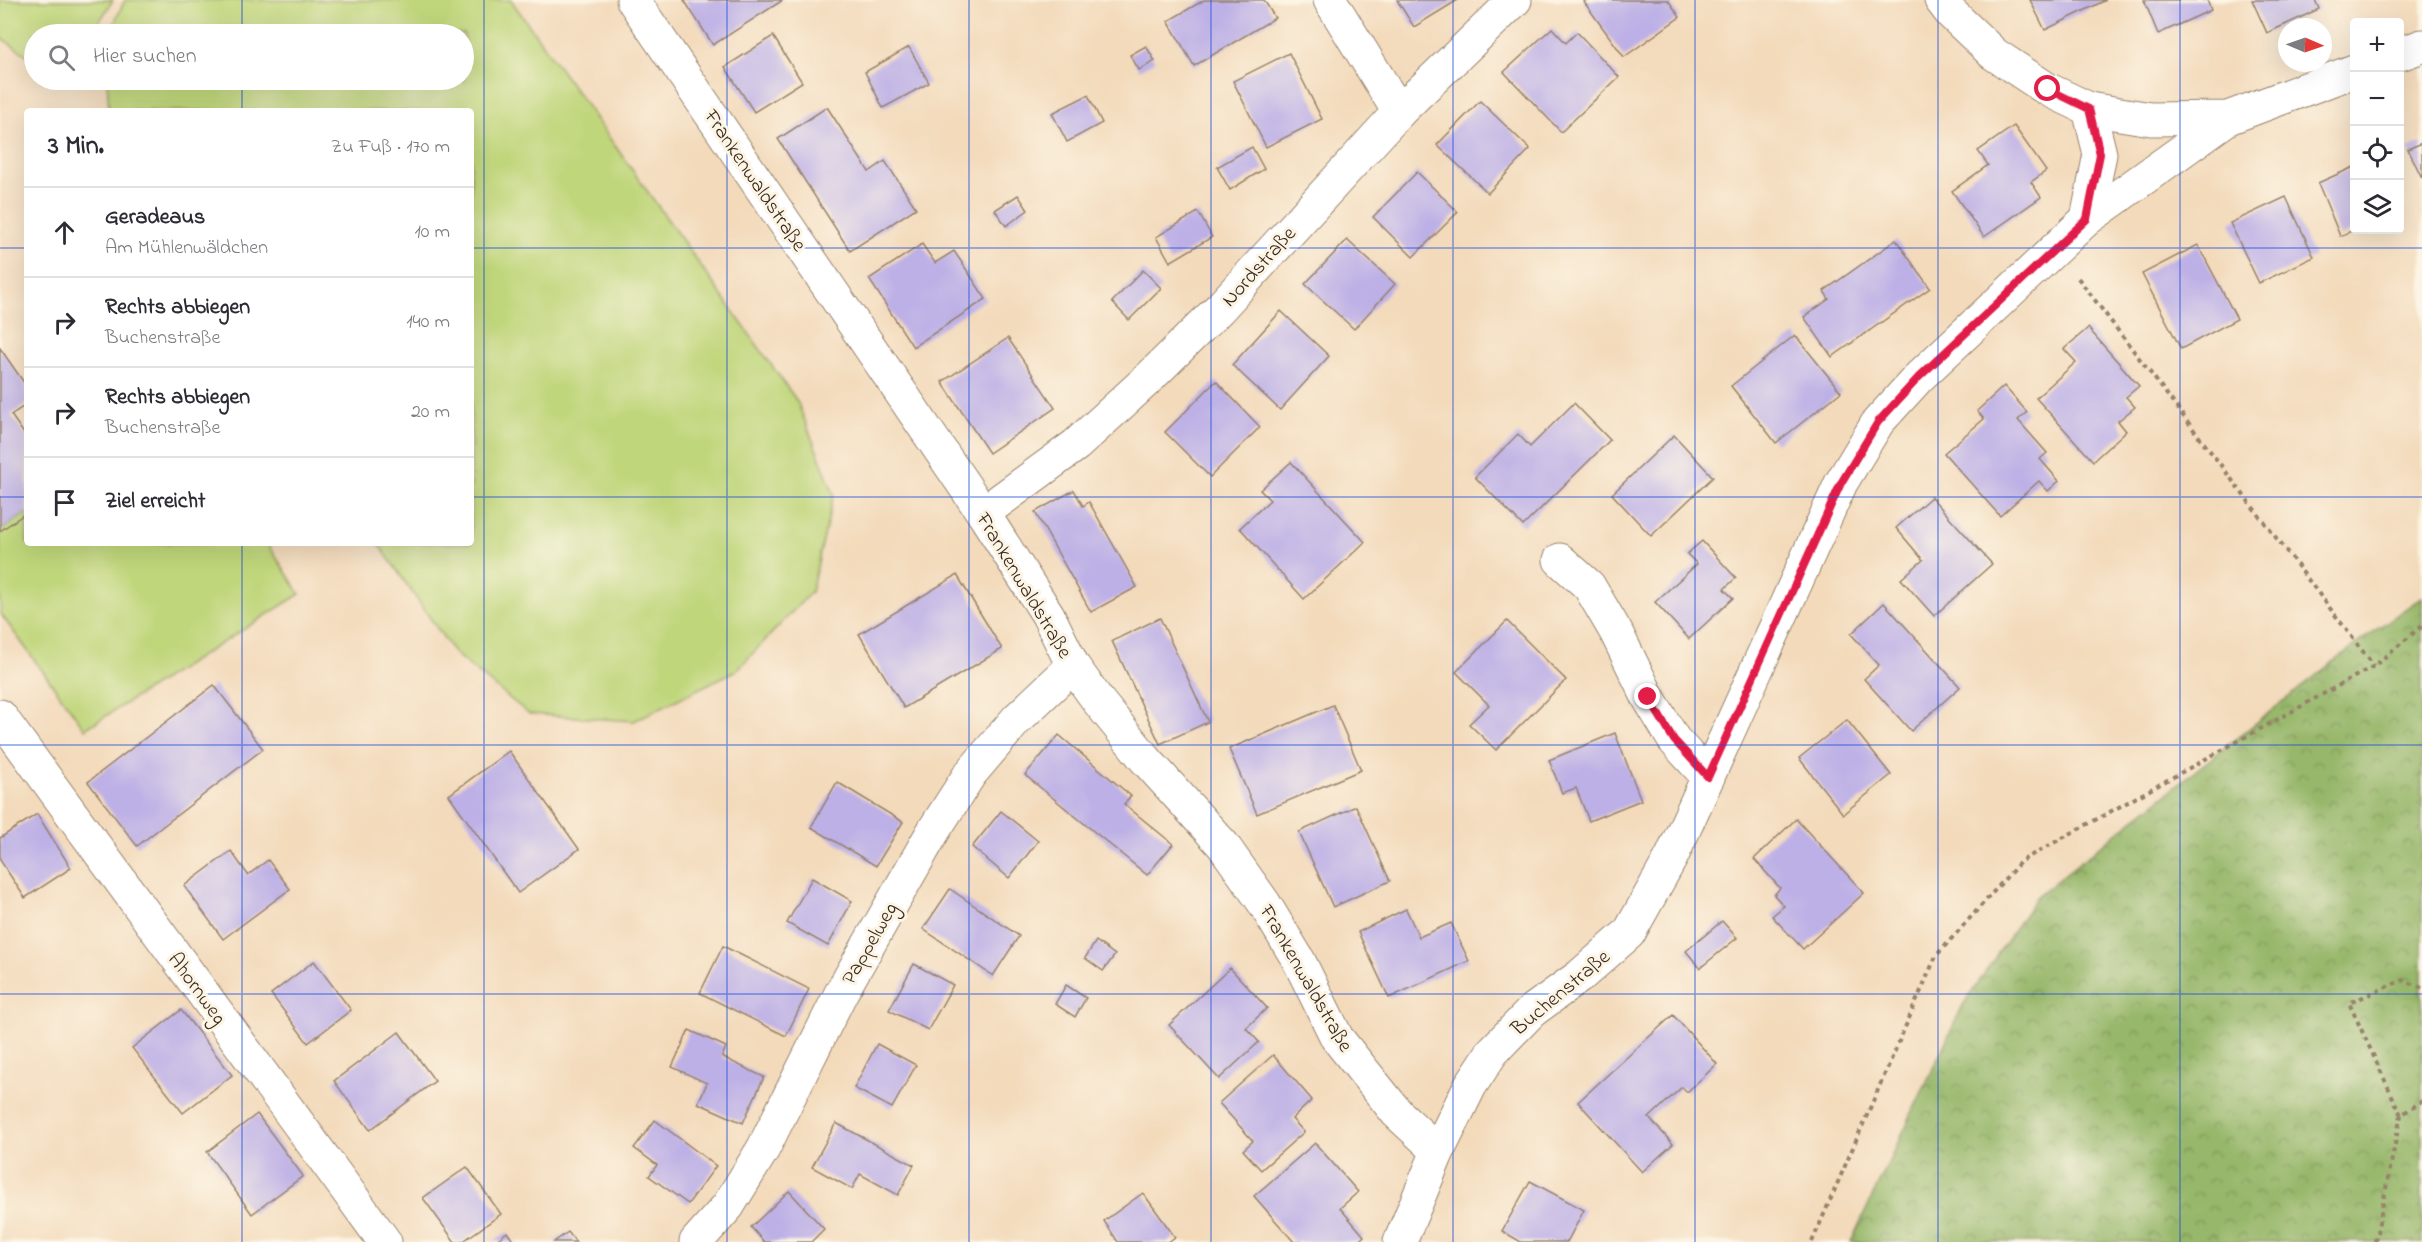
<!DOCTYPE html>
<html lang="de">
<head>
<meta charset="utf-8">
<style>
	:root { --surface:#fff; --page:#f7f7f7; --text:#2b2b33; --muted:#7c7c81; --line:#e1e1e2 }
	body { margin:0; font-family:"Indie Flower",sans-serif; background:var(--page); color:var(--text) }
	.controls { position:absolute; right:18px; top:18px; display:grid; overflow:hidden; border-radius:6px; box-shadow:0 6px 24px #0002 }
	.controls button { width:54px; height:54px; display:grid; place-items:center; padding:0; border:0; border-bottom:2px solid var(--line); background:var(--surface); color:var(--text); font:30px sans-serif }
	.compass { position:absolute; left:2278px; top:18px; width:54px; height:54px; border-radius:50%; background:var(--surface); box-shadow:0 6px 24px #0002; rotate:92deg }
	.stop { position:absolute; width:18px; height:18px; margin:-14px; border:4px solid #e11d48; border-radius:50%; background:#fff }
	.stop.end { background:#e11d48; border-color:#fff; box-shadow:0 2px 6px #0008 }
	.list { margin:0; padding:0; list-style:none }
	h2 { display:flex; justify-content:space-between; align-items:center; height:78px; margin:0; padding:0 24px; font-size:26px }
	h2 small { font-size:20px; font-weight:400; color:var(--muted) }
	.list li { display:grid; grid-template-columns:39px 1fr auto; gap:18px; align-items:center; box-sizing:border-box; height:90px; padding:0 24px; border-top:2px solid var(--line) }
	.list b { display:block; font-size:22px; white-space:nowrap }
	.list p { margin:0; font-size:20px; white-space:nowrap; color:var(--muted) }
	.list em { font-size:20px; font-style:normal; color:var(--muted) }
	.icon { flex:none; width:33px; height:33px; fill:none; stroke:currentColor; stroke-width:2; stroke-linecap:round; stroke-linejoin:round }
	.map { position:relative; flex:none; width:2422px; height:1242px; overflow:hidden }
	.search { position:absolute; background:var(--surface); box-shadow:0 6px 24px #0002; left:24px; top:24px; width:450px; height:66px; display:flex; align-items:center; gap:15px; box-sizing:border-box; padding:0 21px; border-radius:33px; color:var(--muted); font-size:22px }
	.panel { position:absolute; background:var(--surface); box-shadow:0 6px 24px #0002; left:24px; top:108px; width:450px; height:438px; border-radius:6px }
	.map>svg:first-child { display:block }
	.green { fill:#bfd67a; stroke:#7d804c; stroke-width:1.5 }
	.forest { fill:url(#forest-crowns); stroke:#697044; stroke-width:1.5 }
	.building { fill:#bdb0e6 }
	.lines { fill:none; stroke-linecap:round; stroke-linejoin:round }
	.minor-casing { stroke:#97826c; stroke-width:35 }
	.path { stroke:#97826c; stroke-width:4; stroke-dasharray:4.5 4.5; stroke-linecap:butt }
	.minor { stroke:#fff; stroke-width:33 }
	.route { stroke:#e11d48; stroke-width:8 }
	.grid { fill:none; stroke:#1d4ed8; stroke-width:1.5; stroke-opacity:0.55 }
	.labels { text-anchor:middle; stroke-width:6; stroke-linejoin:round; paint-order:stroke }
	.street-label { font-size:21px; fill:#3b2a1e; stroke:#fcf5e5 }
</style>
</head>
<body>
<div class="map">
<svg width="2422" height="1242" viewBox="0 0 2422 1242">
	<defs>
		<pattern id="forest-crowns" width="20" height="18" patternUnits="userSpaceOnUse" patternTransform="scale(1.5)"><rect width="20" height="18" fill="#97b76a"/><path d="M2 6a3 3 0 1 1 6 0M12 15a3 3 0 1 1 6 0" fill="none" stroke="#7c9557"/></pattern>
	</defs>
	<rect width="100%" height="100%" fill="#fcf5e5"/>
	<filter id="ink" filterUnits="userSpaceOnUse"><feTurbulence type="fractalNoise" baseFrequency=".0167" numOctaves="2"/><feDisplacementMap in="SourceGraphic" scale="12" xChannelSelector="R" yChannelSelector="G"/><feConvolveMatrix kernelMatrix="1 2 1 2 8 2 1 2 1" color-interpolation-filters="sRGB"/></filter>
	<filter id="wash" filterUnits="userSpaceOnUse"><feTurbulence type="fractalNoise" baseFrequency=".008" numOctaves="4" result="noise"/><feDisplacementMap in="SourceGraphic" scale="24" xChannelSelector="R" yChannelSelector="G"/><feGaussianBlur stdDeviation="1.35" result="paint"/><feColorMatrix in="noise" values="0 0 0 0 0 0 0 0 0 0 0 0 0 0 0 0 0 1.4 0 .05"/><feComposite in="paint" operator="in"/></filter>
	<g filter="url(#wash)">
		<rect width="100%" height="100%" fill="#f3dabb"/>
		<!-- green -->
		<g class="green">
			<polygon points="0,0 113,0 99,22 95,34 34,34 34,60 0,37"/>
			<polygon points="125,0 511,0 797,401 834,494 811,592 737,670 634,721 529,714 455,654 378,543 471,543 471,111 109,111 107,80 464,80 464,34 109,34"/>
			<polygon points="27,513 27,543 267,543 300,594 85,729 0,613 0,531"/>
		</g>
		<!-- forest -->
		<polygon class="forest" points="2422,597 2422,1242 1851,1242 1963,1005 2036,897 2352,647"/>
		<g id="blocks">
			<!-- building -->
			<g class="building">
				<polygon points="684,0 783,0 713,45"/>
				<polygon points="1204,0 1264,0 1275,18 1194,66 1168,21"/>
				<polygon points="1397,0 1458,0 1414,27"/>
				<polygon points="1586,0 1668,0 1680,17 1624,57 1584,2"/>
				<polygon points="2030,0 2106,0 2045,30"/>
				<polygon points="2144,0 2207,0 2211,10 2158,34"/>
				<polygon points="2252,0 2315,0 2319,9 2267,33"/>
				<polygon points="1552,28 1566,43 1577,32 1619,77 1561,132 1504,72"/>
				<polygon points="773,36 802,82 754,112 725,67"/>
				<polygon points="1146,46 1155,61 1139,70 1130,55"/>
				<polygon points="909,47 929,83 883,108 865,72"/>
				<polygon points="1289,53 1322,119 1266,147 1233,81"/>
				<polygon points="1088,95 1102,123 1067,142 1052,113"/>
				<polygon points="1480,101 1530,149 1488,193 1437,145"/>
				<polygon points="827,107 869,172 885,161 916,208 850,251 778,139"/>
				<polygon points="2014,126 2046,171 2031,182 2041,197 1984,237 1952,191 1988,165 1978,151"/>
				<polygon points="2422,143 2422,178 2408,149"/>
				<polygon points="1252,147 1264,169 1230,190 1217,167"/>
				<polygon points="2354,167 2354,230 2340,236 2318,183"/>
				<polygon points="1417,172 1458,212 1413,257 1373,217"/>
				<polygon points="1018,195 1028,210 1006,226 995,210"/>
				<polygon points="2286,197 2314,257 2259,283 2230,223"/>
				<polygon points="1198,212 1212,237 1170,262 1156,237"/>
				<polygon points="1347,240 1395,284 1354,329 1305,284"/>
				<polygon points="1896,240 1930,288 1832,357 1804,317 1829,299 1824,291"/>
				<polygon points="922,244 935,263 954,251 986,299 913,347 869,279"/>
				<polygon points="2198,245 2237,319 2181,349 2142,274"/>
				<polygon points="1143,270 1161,288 1129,320 1112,302"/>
				<polygon points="1281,311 1329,356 1280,410 1232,365"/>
				<polygon points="2088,328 2139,386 2126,397 2135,407 2118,421 2126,431 2093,461 2036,398 2076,362 2064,349"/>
				<polygon points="1795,335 1841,392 1776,443 1731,386"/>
				<polygon points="1008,338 1055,408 989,453 942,382"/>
				<polygon points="0,348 27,387 27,404 11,415 27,438 27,512 0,531"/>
				<polygon points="1216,381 1260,427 1210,477 1165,432"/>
				<polygon points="2004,386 2027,412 2018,420 2047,453 2040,459 2059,481 2048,491 2039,481 2000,516 1944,453 1984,419 1977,411"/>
				<polygon points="1574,403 1610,440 1523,526 1475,477 1518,434 1530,447"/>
				<polygon points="1674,435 1713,477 1651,536 1612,494"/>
				<polygon points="1291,462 1365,542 1304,599 1240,528 1270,500 1260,490"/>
				<polygon points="1074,490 1083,506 1089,502 1137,587 1091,612 1035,512"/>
				<polygon points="1931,497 1992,564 1934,616 1901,579 1923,560 1896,528"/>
				<polygon points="1702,541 1736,578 1724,589 1733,598 1689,639 1655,602 1697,564 1687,554"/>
				<polygon points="957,575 1002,649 904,708 859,634"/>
				<polygon points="1884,603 1960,687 1911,731 1864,679 1879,665 1851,634"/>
				<polygon points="1160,618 1208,722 1160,744 1112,641"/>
				<polygon points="1507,621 1566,680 1496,750 1469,724 1489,705 1456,672"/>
				<polygon points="214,685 263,749 137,846 88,782"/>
				<polygon points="1333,705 1361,770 1257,814 1229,749"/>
				<polygon points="1847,720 1891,775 1843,814 1799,758"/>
				<polygon points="1615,733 1641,800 1589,821 1576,788 1562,793 1549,760"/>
				<polygon points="1059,735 1131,796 1124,804 1173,844 1147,875 1025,775"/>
				<polygon points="509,751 579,849 518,893 449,795"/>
				<polygon points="837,782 903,822 876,866 811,827"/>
				<polygon points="1356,806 1390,881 1333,907 1299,832"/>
				<polygon points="1001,811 1038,841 1009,878 972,847"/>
				<polygon points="37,814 71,868 25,898 0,860 0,838"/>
				<polygon points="1796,819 1864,893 1803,949 1772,916 1784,906 1774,895 1780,888 1754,859"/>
				<polygon points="231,851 248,875 268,860 290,889 223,939 184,886"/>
				<polygon points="812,878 852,901 828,946 787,923"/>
				<polygon points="950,889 1019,936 993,976 923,929"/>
				<polygon points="1406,909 1419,937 1451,923 1469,961 1389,998 1358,932"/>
				<polygon points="1722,921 1737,938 1700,968 1686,951"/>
				<polygon points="1096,941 1115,955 1103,971 1085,958"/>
				<polygon points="723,946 809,989 786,1036 700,993"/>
				<polygon points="314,961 351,1010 308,1043 271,994"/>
				<polygon points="914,964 953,985 928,1030 889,1010"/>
				<polygon points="1230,968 1267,1008 1246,1028 1259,1042 1219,1079 1169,1025"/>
				<polygon points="1066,985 1086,998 1075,1017 1055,1004"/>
				<polygon points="181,1010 232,1075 183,1113 132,1048"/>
				<polygon points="1673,1015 1717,1064 1687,1092 1682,1087 1649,1118 1673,1144 1642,1172 1578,1102"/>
				<polygon points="689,1030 726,1047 722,1057 764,1077 743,1123 698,1103 707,1083 672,1067"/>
				<polygon points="399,1032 435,1081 370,1130 334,1081"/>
				<polygon points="877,1044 916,1065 892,1108 854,1088"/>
				<polygon points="1273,1055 1312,1100 1292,1119 1304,1132 1261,1170 1243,1150 1253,1141 1219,1103"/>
				<polygon points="257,1114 303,1176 252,1214 207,1152"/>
				<polygon points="655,1120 716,1166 688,1204 649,1176 657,1165 634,1148"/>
				<polygon points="836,1123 914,1165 898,1195 860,1174 852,1189 812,1167"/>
				<polygon points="1315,1143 1358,1192 1340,1208 1364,1236 1358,1242 1294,1242 1254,1196"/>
				<polygon points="467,1167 501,1214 462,1242 455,1242 423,1198"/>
				<polygon points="1530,1181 1584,1210 1567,1242 1521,1242 1502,1231"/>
				<polygon points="789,1191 824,1229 811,1242 764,1242 751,1227"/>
				<polygon points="1143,1193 1175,1237 1168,1242 1118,1242 1104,1221"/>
				<polygon points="507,1232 514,1242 494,1242"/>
				<polygon points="568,1232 576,1242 554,1242"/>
			</g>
		</g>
	</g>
	<g filter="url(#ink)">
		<use href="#blocks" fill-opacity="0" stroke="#97826c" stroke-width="1.5"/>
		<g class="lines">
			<defs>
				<g id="minor">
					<polyline points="633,0 983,513 1048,615 1073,666 1099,702 1146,760 1223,845 1264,903 1299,961 1337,1038 1397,1113 1438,1151"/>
					<polyline points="1330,0 1399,112"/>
					<polyline points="1941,0 1951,13 1994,54 2047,89 2089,109 2151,119 2228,118 2354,71"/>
					<polyline points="2400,54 2422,46"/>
					<polyline points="2087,219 2100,154 2089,109"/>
					<polyline points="983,513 1076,445 1149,378 1219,309 1399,112 1515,0"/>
					<polyline points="1560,560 1589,586 1616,632 1648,697 1674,740 1708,777"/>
					<polyline points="0,716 385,1242"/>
					<polyline points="696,1242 728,1206 763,1149 841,993 934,830 970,774 1017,719 1073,666"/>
					<polyline points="1400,1242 1438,1151 1470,1086 1493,1051 1532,1011 1580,976 1629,933 1672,856 1841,483 1878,422 1919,377 2087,219 2228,118"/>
				</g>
			</defs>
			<!-- minor casing -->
			<use href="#minor" class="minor-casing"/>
			<!-- path -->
			<g class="path">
				<polyline points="2078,278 2374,666"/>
				<polyline points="2422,988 2403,980 2349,1003 2401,1115 2422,1101"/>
				<polyline points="1812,1242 1936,956 2021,861 2374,666 2422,626"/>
				<polyline points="2375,1242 2401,1115"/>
			</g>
			<!-- minor -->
			<use href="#minor" class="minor"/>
		</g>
	</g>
	<g class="lines" filter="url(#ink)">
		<!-- route -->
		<polyline class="route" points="1648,697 1674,740 1708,777 1841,483 1878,422 1919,377 2087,219 2100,154 2089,109 2048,89"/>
	</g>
	<!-- grid -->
	<path class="grid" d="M242 0V34M484 0V1242M727 0V1242M969 0V1242M1211 0V1242M1453 0V1242M1695 0V1242M1938 0V1242M2180 0V1242M242 80V111M0 248H27M471 248H2422M0 497H27M471 497H2422M242 543V1242M0 745H2422M0 994H2422"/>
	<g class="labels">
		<!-- street labels -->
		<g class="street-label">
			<text transform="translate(756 180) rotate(56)" y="7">Frankenwaldstraße</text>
			<text transform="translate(1258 266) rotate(-48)" y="7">Nordstraße</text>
			<text transform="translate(1025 585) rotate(59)" y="7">Frankenwaldstraße</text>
			<text transform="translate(869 943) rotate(-60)" y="7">Pappelweg</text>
			<text transform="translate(1307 978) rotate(60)" y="7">Frankenwaldstraße</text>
			<text transform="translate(198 988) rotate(54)" y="7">Ahornweg</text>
			<text transform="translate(1560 992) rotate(-40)" y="7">Buchenstraße</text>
		</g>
	</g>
</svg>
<div class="controls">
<button>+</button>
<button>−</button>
<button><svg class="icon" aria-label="locate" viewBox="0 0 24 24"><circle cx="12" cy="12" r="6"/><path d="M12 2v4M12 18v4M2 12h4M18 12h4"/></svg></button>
<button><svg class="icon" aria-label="layers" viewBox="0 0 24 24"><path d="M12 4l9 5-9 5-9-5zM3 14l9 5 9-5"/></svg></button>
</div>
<svg class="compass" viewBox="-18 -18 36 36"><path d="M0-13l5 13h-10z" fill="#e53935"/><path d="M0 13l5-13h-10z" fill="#7c7c81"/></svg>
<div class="stop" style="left:2048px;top:89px"></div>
<div class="stop end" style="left:1648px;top:697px"></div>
<div class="search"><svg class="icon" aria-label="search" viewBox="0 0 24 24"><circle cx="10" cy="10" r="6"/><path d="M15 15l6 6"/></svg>Hier suchen</div>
<section class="panel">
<h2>3 Min.<small>Zu Fuß · 170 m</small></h2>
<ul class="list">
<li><svg class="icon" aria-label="ahead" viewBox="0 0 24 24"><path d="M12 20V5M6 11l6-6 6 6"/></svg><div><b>Geradeaus</b><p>Am Mühlenwäldchen</p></div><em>10 m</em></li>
<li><svg class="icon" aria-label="right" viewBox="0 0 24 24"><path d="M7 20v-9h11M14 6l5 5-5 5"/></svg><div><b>Rechts abbiegen</b><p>Buchenstraße</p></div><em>140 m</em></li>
<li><svg class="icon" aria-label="right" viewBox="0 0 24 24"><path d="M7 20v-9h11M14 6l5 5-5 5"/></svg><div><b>Rechts abbiegen</b><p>Buchenstraße</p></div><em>20 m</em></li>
<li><svg class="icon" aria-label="arrive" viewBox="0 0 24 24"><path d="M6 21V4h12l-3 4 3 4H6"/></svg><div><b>Ziel erreicht</b></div></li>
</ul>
</section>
</div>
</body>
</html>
